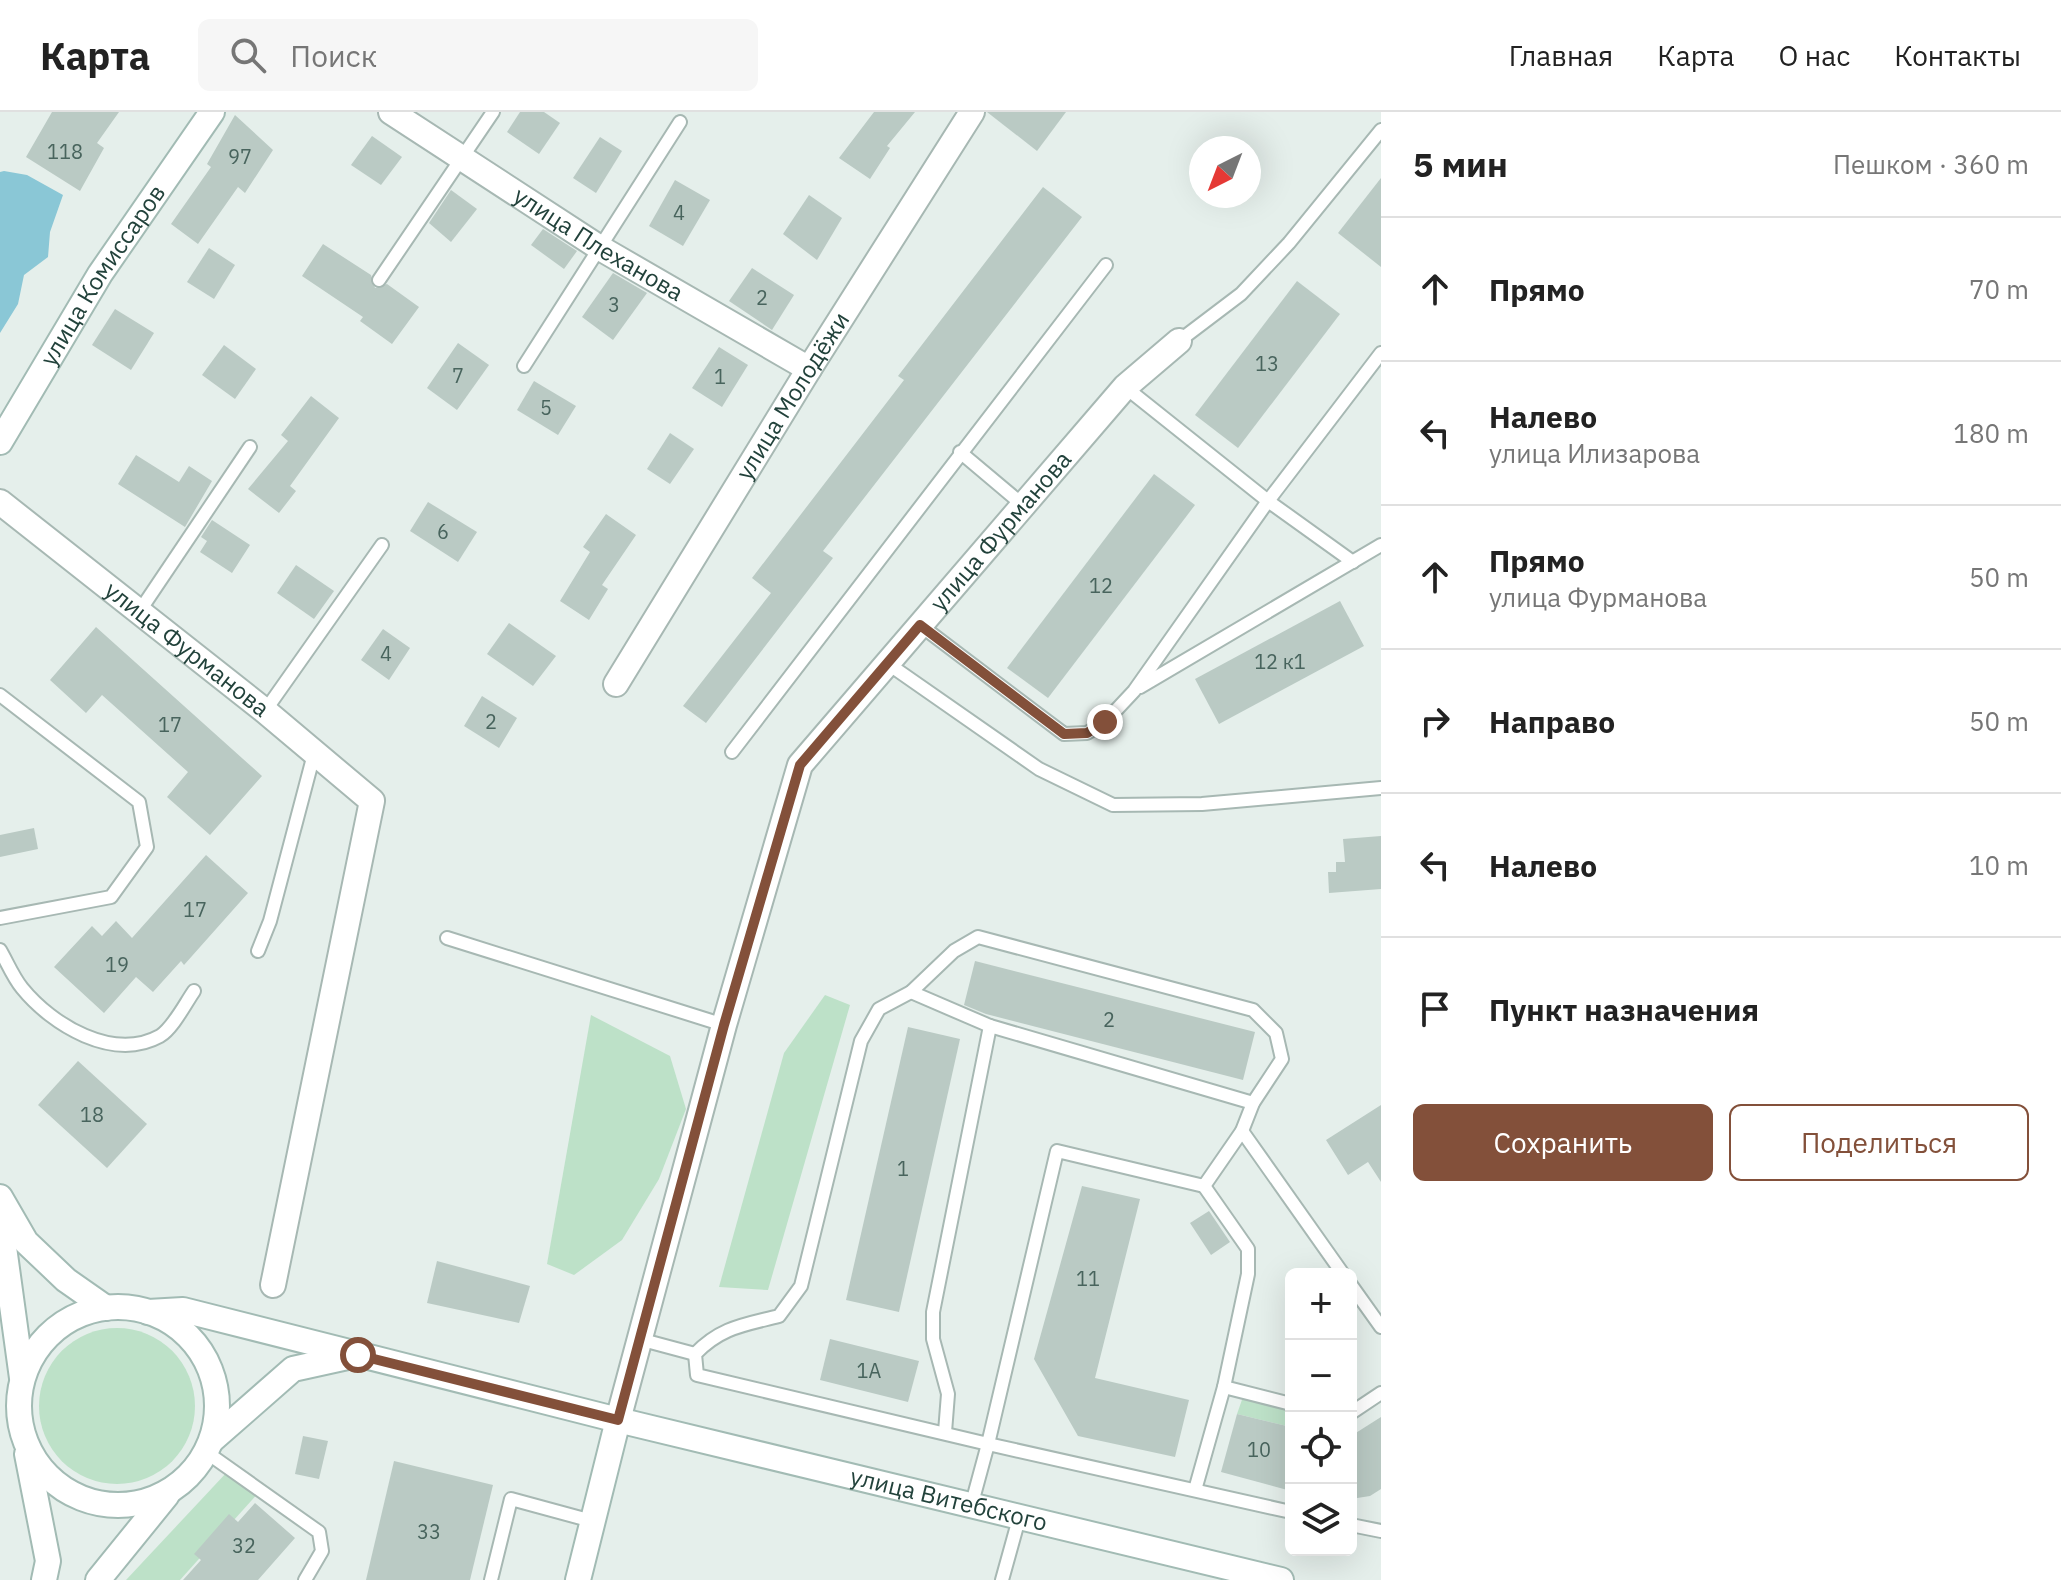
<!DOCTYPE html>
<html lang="ru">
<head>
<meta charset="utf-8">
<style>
	:root { --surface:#fff; --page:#f6f6f6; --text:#222; --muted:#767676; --line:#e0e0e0; --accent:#83503a }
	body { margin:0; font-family:"IBM Plex Sans",sans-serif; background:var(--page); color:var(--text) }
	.controls { position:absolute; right:24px; bottom:24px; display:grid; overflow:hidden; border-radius:12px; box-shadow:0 8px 32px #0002 }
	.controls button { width:72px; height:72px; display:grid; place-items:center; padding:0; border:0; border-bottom:2px solid var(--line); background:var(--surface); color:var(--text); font:40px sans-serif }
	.compass { position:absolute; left:1189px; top:24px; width:72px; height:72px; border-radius:50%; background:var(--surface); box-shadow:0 8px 32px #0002; rotate:222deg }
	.stop { position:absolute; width:24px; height:24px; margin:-18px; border:6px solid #83503a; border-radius:50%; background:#fff }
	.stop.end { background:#83503a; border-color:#fff; box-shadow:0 2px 8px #0008 }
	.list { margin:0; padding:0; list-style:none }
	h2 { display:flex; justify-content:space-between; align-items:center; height:104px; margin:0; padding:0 32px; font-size:34px }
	h2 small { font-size:26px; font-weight:400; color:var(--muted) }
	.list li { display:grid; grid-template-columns:52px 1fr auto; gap:24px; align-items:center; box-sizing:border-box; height:144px; padding:0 32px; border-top:2px solid var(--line) }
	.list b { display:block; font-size:30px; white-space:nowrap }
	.list p { margin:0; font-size:26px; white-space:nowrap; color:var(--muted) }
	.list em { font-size:26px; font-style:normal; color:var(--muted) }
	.actions { display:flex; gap:16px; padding:24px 32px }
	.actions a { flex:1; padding:18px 0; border:2px solid var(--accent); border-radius:12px; text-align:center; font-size:28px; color:var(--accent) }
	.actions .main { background:var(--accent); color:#fff }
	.icon { flex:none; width:44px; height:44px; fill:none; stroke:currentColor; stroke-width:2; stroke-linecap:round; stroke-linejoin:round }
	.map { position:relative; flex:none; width:1381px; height:1468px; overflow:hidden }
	header { display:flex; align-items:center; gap:48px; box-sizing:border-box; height:112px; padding:0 40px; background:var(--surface); border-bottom:2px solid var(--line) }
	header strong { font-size:38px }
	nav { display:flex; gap:44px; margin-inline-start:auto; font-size:28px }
	.search { width:560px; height:72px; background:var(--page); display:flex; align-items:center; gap:20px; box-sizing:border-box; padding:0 28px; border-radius:12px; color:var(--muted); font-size:30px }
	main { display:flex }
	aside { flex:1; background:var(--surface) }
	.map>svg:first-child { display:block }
	.green { fill:#bde1c8 }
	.water { fill:#8ac7d6 }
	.building { fill:#bacac4 }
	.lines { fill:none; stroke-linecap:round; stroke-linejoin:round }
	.lane-casing { stroke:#a7b8b3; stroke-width:16 }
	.street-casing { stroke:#a7b8b3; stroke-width:28 }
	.secondary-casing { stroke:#a2bbb4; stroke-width:28 }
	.lane { stroke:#fff; stroke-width:12 }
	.street { stroke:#fff; stroke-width:24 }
	.secondary { stroke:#fff; stroke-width:24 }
	.route { stroke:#83503a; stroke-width:10 }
	.labels { text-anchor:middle; stroke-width:7; stroke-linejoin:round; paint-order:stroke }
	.number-label { font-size:20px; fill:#48645d }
	.street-label { font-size:24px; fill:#22423b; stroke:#f6fbf9 }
</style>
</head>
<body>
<header>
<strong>Карта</strong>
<div class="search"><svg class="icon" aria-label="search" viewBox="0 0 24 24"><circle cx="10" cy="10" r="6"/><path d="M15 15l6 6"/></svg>Поиск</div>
<nav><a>Главная</a><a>Карта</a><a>О нас</a><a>Контакты</a></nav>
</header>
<main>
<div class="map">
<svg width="1381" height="1468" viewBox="0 0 1381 1468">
	<rect width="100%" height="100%" fill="#e5efeb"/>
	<!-- green -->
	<g class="green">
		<polygon points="825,883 850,893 768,1178 719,1175 784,941"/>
		<polygon points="591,903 670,944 686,997 659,1067 622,1128 574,1163 547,1152"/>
		<circle cx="117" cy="1294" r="78"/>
		<polygon points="1244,1282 1291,1297 1291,1315 1237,1302"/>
		<polygon points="228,1359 260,1379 180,1468 126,1468"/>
	</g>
	<!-- water -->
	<polygon class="water" points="4,59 27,63 63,83 50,120 48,145 24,163 18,192 0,221 0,60"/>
	<!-- building -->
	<g class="building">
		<polygon points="52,0 119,0 97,31 104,36 80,79 26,45"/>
		<polygon points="520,0 544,0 560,11 539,42 507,20"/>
		<polygon points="874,0 915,0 887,34 890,36 870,67 839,46"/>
		<polygon points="987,0 1066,0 1037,39"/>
		<polygon points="235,3 273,38 245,81 238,75 198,132 171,112 211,55 207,52"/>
		<polygon points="372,24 402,45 381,73 351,53"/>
		<polygon points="600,25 622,39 596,81 573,66"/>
		<polygon points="1381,66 1381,155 1338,121"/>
		<polygon points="675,68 710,88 683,134 649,114"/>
		<polygon points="1043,75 1082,105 823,439 833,446 706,611 683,594 771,481 752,466 904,268 898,264"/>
		<polygon points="451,78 477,97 451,130 429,111"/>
		<polygon points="809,83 842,106 817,148 783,122"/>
		<polygon points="543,117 577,139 564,157 531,133"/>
		<polygon points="323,132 371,163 375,176 387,172 419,195 392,232 360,209 363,205 302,164"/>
		<polygon points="209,136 235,153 214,187 187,170"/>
		<polygon points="752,156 794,183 772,218 729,189"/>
		<polygon points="613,161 647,181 613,228 582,205"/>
		<polygon points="1297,169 1340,202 1238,336 1195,303"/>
		<polygon points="115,197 154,221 131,258 92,233"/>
		<polygon points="458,231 489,253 457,298 427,276"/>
		<polygon points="224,233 256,257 235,287 202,263"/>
		<polygon points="719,235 748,253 722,295 692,276"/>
		<polygon points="534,269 576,294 558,323 517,298"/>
		<polygon points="311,284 339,306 290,374 296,379 279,401 248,377 288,329 281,323"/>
		<polygon points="670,321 694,337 670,372 647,357"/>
		<polygon points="136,343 179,370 189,354 212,369 185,415 118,372"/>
		<polygon points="1154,362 1195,393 1048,586 1007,556"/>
		<polygon points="428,390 477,420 458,450 410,419"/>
		<polygon points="606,402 636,423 602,473 608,477 589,508 560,489 590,440 583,435"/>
		<polygon points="212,408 250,433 232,461 200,440 207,429 201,425"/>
		<polygon points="296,453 334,479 314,507 277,481"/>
		<polygon points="1340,489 1364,534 1219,612 1195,567"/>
		<polygon points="509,511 556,544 533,574 487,542"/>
		<polygon points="96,515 262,664 210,723 167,685 188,660 102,583 86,601 50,568"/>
		<polygon points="383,517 410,536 389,568 361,548"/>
		<polygon points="482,584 517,606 499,636 464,614"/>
		<polygon points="34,716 38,737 0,745 0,723"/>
		<polygon points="1381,724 1381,777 1329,781 1328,760 1336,760 1336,750 1345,750 1343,727"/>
		<polygon points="206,743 248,781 184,853 181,849 153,880 136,865 104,901 54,855 92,814 102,824 116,809 132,826"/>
		<polygon points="975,849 1255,920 1243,968 986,902 964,893"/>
		<polygon points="908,915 960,927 899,1200 846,1188"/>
		<polygon points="78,949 147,1012 107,1056 38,993"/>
		<polygon points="1381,993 1381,1070 1368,1050 1348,1063 1326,1028"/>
		<polygon points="1082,1074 1140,1087 1095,1266 1189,1288 1175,1345 1078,1324 1034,1247"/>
		<polygon points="1209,1099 1230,1130 1211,1143 1190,1111"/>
		<polygon points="437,1149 530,1174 519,1211 427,1191"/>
		<polygon points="830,1227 919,1249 908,1290 820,1268"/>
		<polygon points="1237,1302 1291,1315 1291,1379 1221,1360"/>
		<polygon points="1381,1305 1381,1377 1370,1384 1351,1387 1351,1324"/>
		<polygon points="303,1324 328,1329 319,1367 295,1362"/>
		<polygon points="394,1349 493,1373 470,1468 366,1468"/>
		<polygon points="255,1391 295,1426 258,1468 183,1468 201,1448 194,1442 229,1402 238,1410"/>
	</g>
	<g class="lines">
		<defs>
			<g id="lane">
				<polyline points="379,168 493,0"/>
				<polyline points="1179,229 1241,182 1289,131 1381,18"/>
				<polyline points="524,254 680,10"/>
				<polyline points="1125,275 1268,389 1353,450"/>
				<polyline points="960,340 1023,393"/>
				<polyline points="139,500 250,335"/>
				<polyline points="920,513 1064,622 1087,621 1105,610 1134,579 1268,389 1381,241"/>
				<polyline points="887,551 1039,657 1113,693 1202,692 1381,676"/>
				<polyline points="1140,575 1381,433"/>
				<polyline points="0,583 139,690 147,735 111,785 0,806"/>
				<polyline points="265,599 382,433"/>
				<polyline points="732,640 1106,153"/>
				<path d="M978 825 1253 898 1276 921 1282 947 1253 991 1242 1019 1204 1074 1057 1039 988 1332 697 1263 695 1242C721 1215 744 1213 779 1204L801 1174 861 929 879 897 911 880 954 839Z"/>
				<polyline points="447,826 724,913"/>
				<path d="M0 838C7 850 13 865 22 876 52 913 113 950 160 924 173 916 185 892 194 879"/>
				<polyline points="258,839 270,809 314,642"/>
				<polyline points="911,880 990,914"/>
				<polyline points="1242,1019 1343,1162"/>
				<polyline points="1204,1074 1248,1137 1248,1162 1224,1275"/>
				<polyline points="1351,1173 1381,1215"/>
				<polyline points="639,1227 695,1242"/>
				<polyline points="1351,1301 1381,1281"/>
				<polyline points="945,1320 948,1282 933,1227 933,1200 990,914 1253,991"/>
				<polyline points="206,1340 319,1420 322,1439 305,1468"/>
				<polyline points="1195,1378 1224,1275 1291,1292"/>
				<polyline points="972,1391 988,1332 1291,1400"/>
				<polyline points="1351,1413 1381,1419"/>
				<polyline points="491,1468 511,1387 592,1409"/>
				<polyline points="1002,1468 1020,1403"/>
			</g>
			<g id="street">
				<path id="s1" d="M391 0 600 136 809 257"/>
				<path id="s2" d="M0 390 265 599 372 689 273 1173"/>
				<path id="s3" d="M616 572 809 257 972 0"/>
				<path id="s4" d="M618 1308 724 913 800 653 1125 275 1179 229"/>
			</g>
			<g id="secondary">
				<path id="s5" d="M0 330 100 162 212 0"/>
				<polyline points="0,1085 26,1130 66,1168 106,1196"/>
				<polyline points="0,1106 22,1266"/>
				<circle cx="118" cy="1294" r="99"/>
				<path id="s6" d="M148 1200 183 1198 618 1308 1281 1468"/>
				<polyline points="212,1328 293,1257 352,1244"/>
				<polyline points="27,1342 48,1449 44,1468"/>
				<polyline points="98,1468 167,1383"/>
				<polyline points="578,1468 618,1308"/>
			</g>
		</defs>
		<!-- lane casing -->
		<use href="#lane" class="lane-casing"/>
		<!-- street casing -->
		<use href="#street" class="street-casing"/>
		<!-- secondary casing -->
		<use href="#secondary" class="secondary-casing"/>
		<!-- lane -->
		<use href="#lane" class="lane"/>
		<!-- street -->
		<use href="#street" class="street"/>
		<!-- secondary -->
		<use href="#secondary" class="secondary"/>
	</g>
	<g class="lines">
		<!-- route -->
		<polyline class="route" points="358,1243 618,1308 724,913 800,653 920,513 1064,622 1087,621 1105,610"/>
	</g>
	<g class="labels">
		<!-- number labels -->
		<g class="number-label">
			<text x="65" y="47">118</text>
			<text x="240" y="52">97</text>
			<text x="679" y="108">4</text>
			<text x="762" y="193">2</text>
			<text x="614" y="200">3</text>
			<text x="1267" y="259">13</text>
			<text x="458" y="271">7</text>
			<text x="720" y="272">1</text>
			<text x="546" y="303">5</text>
			<text x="443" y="427">6</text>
			<text x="1101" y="481">12</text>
			<text x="386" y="549">4</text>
			<text x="1280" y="557">12 к1</text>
			<text x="491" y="617">2</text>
			<text x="170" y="620">17</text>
			<text x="195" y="805">17</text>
			<text x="117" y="860">19</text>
			<text x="1109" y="915">2</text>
			<text x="92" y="1010">18</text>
			<text x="903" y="1064">1</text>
			<text x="1088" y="1174">11</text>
			<text x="869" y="1266">1А</text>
			<text x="1259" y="1345">10</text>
			<text x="429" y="1427">33</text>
			<text x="244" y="1441">32</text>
		</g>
		<!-- street labels -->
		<g class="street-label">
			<text dy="8" stroke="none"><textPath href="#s1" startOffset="246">улица Плеханова</textPath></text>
			<text dy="8" stroke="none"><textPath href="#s5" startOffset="196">улица Комиссаров</textPath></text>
			<text dy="8" stroke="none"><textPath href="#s3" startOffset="338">улица Молодёжи</textPath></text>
			<text dy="8" stroke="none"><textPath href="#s4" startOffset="988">улица Фурманова</textPath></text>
			<text dy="8" stroke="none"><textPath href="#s2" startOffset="238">улица Фурманова</textPath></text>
			<text dy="8" stroke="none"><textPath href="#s6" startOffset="824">улица Витебского</textPath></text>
		</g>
	</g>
</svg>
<div class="controls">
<button>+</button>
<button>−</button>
<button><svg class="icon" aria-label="locate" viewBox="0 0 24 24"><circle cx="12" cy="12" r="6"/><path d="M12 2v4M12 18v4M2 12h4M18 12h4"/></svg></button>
<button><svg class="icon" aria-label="layers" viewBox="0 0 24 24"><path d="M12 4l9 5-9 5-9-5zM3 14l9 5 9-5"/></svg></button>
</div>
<svg class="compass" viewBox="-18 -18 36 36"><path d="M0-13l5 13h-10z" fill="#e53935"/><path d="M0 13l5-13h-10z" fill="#767676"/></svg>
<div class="stop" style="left:358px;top:1243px"></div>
<div class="stop end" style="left:1105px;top:610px"></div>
</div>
<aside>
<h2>5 мин<small>Пешком · 360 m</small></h2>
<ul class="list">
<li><svg class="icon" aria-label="ahead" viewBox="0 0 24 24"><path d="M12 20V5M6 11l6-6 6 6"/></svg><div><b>Прямо</b></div><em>70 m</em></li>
<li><svg class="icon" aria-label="left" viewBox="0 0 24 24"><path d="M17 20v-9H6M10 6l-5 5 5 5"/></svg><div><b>Налево</b><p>улица Илизарова</p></div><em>180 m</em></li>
<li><svg class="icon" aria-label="ahead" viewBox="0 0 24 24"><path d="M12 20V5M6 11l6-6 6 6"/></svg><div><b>Прямо</b><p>улица Фурманова</p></div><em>50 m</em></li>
<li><svg class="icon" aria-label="right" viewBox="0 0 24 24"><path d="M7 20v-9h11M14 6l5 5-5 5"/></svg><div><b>Направо</b></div><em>50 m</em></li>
<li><svg class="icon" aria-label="left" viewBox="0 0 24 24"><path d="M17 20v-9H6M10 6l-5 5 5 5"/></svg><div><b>Налево</b></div><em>10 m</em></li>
<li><svg class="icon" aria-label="arrive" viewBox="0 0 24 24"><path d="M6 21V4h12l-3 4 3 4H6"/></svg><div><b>Пункт назначения</b></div></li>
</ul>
<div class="actions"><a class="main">Сохранить</a><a>Поделиться</a></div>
</aside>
</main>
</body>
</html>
